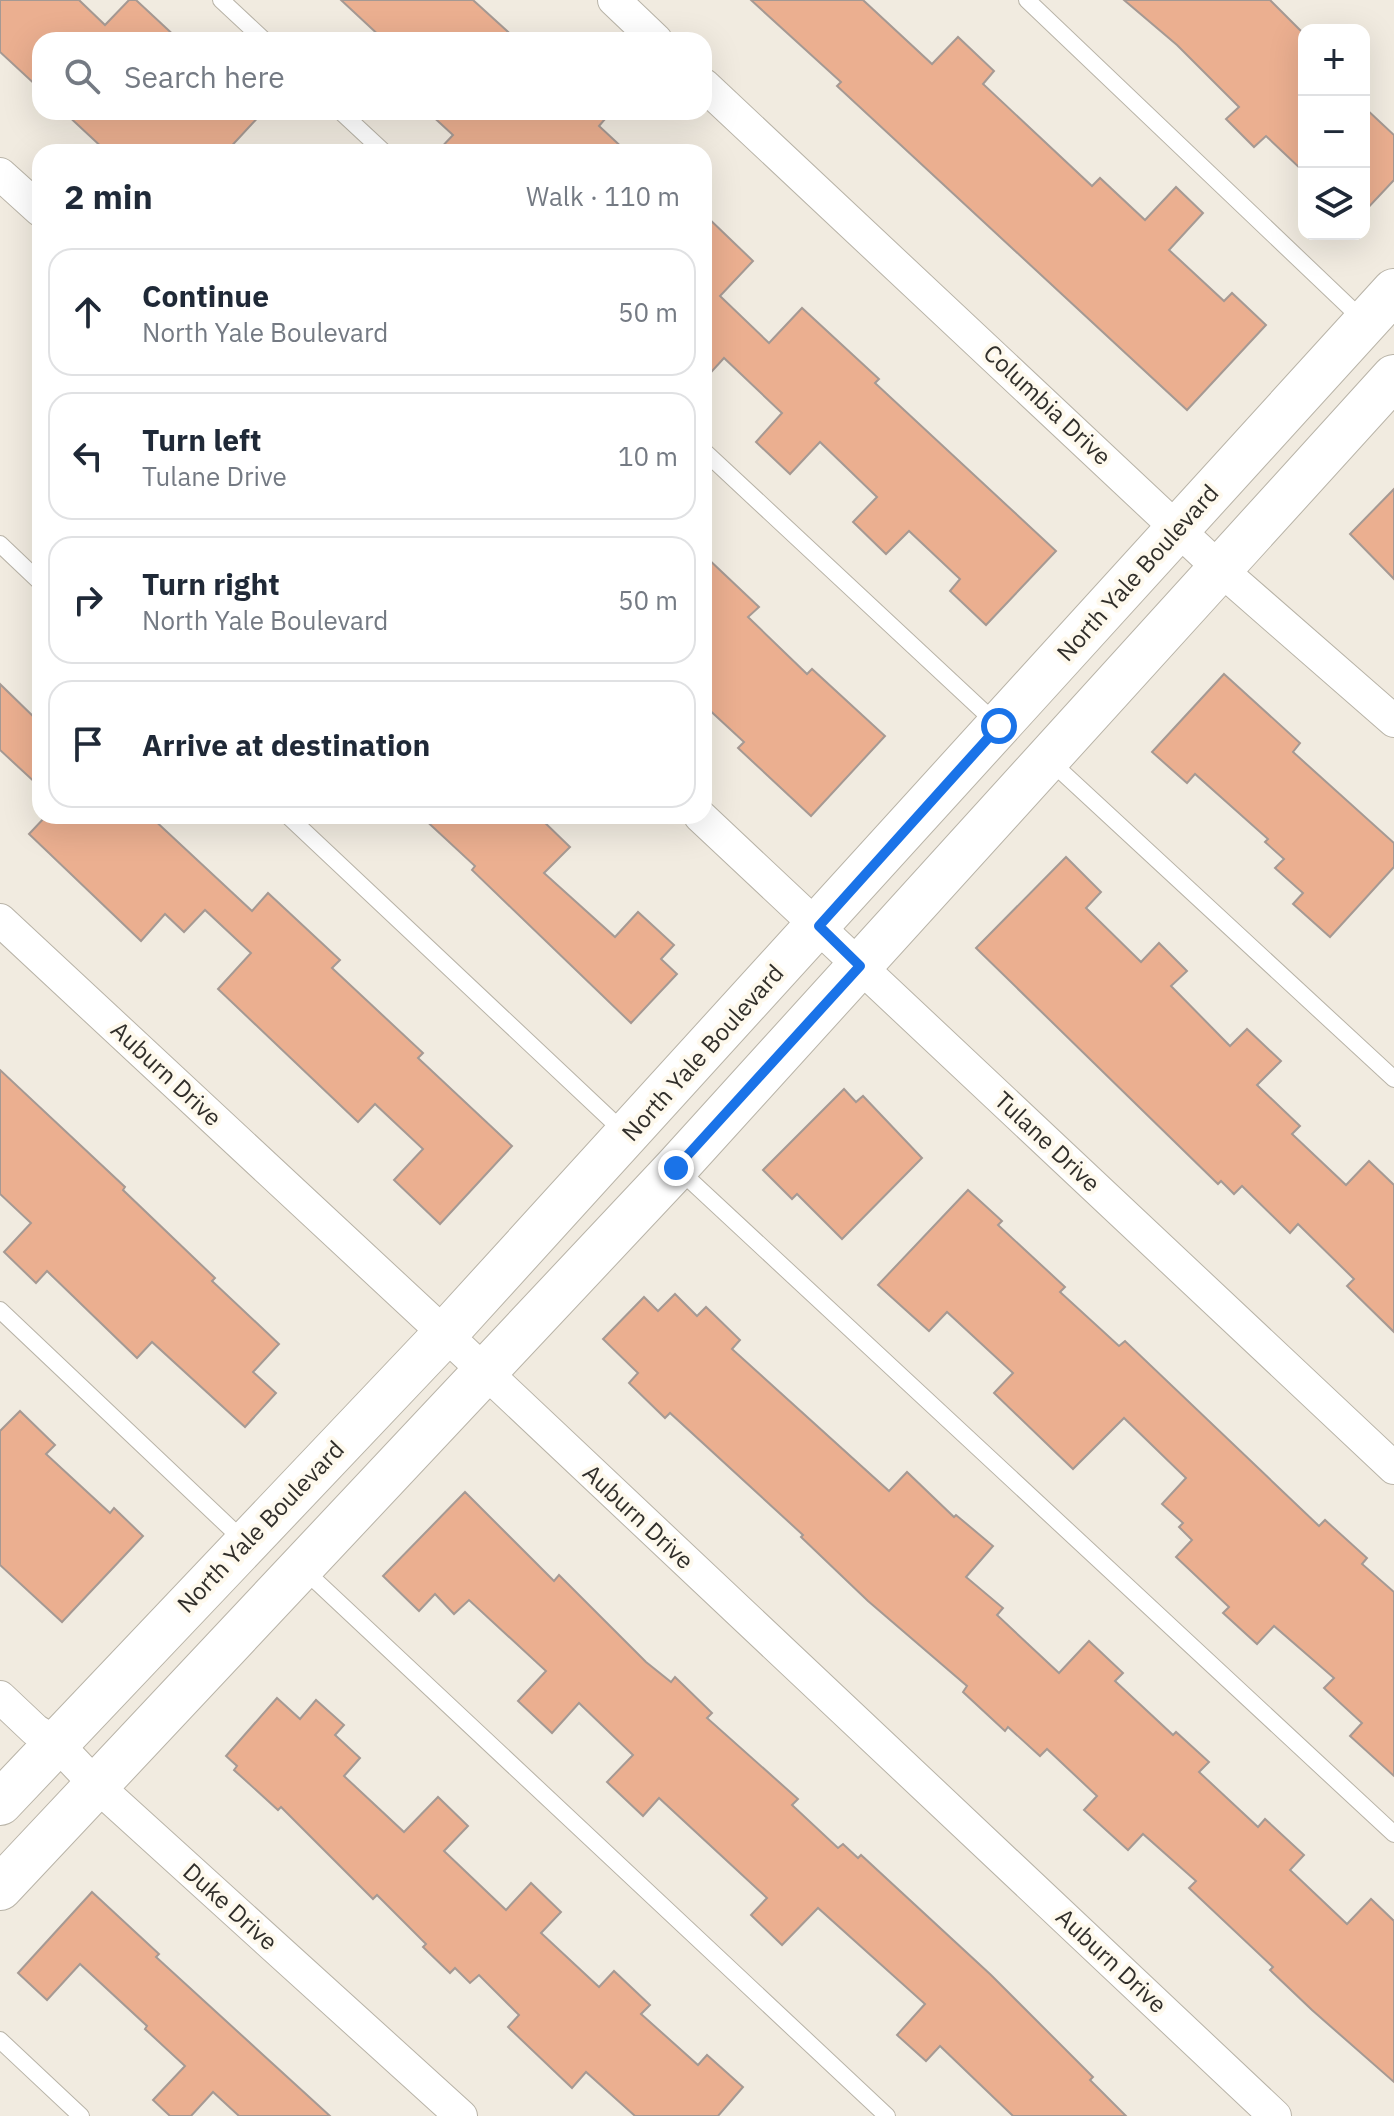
<!DOCTYPE html>
<html lang="en">
<head>
<meta charset="utf-8">
<style>
	:root { --surface:#fff; --page:#f2f2f3; --text:#1f2937; --muted:#747a83; --line:#e0e1e3 }
	body { margin:0; font-family:"IBM Plex Sans",sans-serif; background:var(--page); color:var(--text) }
	.controls { position:absolute; right:24px; top:24px; display:grid; overflow:hidden; border-radius:16px; box-shadow:0 8px 32px #0002 }
	.controls button { width:72px; height:72px; display:grid; place-items:center; padding:0; border:0; border-bottom:2px solid var(--line); background:var(--surface); color:var(--text); font:40px sans-serif }
	.stop { position:absolute; width:24px; height:24px; margin:-18px; border:6px solid #1a73e8; border-radius:50%; background:#fff }
	.stop.end { background:#1a73e8; border-color:#fff; box-shadow:0 2px 8px #0008 }
	.list { margin:0; padding:0; list-style:none }
	h2 { display:flex; justify-content:space-between; align-items:center; height:104px; margin:0; padding:0 32px; font-size:34px }
	h2 small { font-size:26px; font-weight:400; color:var(--muted) }
	.list li { display:grid; grid-template-columns:52px 1fr auto; gap:24px; align-items:center; box-sizing:border-box; height:128px; margin:0 16px 16px; padding:0 16px; border:2px solid var(--line); border-radius:24px }
	.list b { display:block; font-size:30px; white-space:nowrap }
	.list p { margin:0; font-size:26px; white-space:nowrap; color:var(--muted) }
	.list em { font-size:26px; font-style:normal; color:var(--muted) }
	.icon { flex:none; width:44px; height:44px; fill:none; stroke:currentColor; stroke-width:2; stroke-linecap:round; stroke-linejoin:round }
	.map { position:relative; flex:none; width:1394px; height:2116px; overflow:hidden }
	.search { position:absolute; background:var(--surface); box-shadow:0 8px 32px #0002; left:32px; top:32px; width:680px; height:88px; display:flex; align-items:center; gap:20px; box-sizing:border-box; padding:0 28px; border-radius:24px; color:var(--muted); font-size:30px }
	.panel { position:absolute; background:var(--surface); box-shadow:0 8px 32px #0002; left:32px; top:144px; width:680px; height:680px; border-radius:24px }
	.map>svg:first-child { display:block }
	.building { fill:#ebaf90; stroke:#a59993; stroke-width:2 }
	.lines { fill:none; stroke-linecap:round; stroke-linejoin:round }
	.lane-casing { stroke:#b8b3a7; stroke-width:18 }
	.street-casing { stroke:#b8b3a7; stroke-width:34 }
	.secondary-casing { stroke:#b8b3a7; stroke-width:46 }
	.lane { stroke:#fff; stroke-width:16 }
	.street { stroke:#fff; stroke-width:32 }
	.secondary { stroke:#fff; stroke-width:44 }
	.route { stroke:#1a73e8; stroke-width:10 }
	.labels { text-anchor:middle; stroke-width:8; stroke-linejoin:round; paint-order:stroke }
	.street-label { font-size:24px; fill:#312f2b; stroke:#fef9ed }
</style>
</head>
<body>
<div class="map">
<svg width="1394" height="2116" viewBox="0 0 1394 2116">
	<rect width="100%" height="100%" fill="#f1ebe0"/>
	<!-- building -->
	<g class="building">
		<polygon points="0,0 79,0 105,25 129,0 136,0 179,40 40,40 40,89 0,52"/>
		<polygon points="341,0 473,0 517,40 384,40"/>
		<polygon points="751,0 863,0 932,64 958,37 994,71 983,84 1092,186 1100,178 1145,220 1176,187 1203,213 1169,250 1224,301 1232,293 1266,325 1187,410 837,86 841,82"/>
		<polygon points="1124,0 1270,0 1304,34 1304,172 1266,136 1254,147 1226,119 1239,107 1177,45"/>
		<polygon points="1364,107 1394,135 1394,180 1364,212"/>
		<polygon points="64,112 263,112 226,152 107,152"/>
		<polygon points="428,112 611,112 599,126 627,152 437,152 453,135"/>
		<polygon points="704,214 753,261 720,296 769,343 802,308 879,379 875,383 1056,551 986,625 950,591 960,579 909,531 886,554 853,522 877,497 820,442 790,474 756,442 782,413 724,358 704,380"/>
		<polygon points="1394,489 1394,579 1350,534"/>
		<polygon points="704,555 759,607 748,617 807,674 812,669 885,736 811,816 738,748 744,742 704,705"/>
		<polygon points="1224,674 1300,743 1293,752 1394,843 1394,867 1330,937 1293,904 1303,893 1275,868 1284,859 1265,842 1268,839 1195,774 1187,783 1152,752"/>
		<polygon points="0,684 40,723 40,787 0,750"/>
		<polygon points="46,816 150,816 252,911 268,893 340,960 332,968 423,1053 418,1058 512,1146 440,1224 394,1180 423,1149 375,1104 358,1122 218,989 251,953 205,910 184,932 165,914 141,941 29,834"/>
		<polygon points="421,816 538,816 570,847 544,873 615,937 638,912 674,945 661,959 677,974 631,1023 472,870 475,866"/>
		<polygon points="1066,857 1101,892 1086,908 1141,962 1159,943 1187,971 1171,986 1230,1046 1247,1029 1281,1061 1257,1085 1300,1126 1292,1134 1346,1185 1369,1161 1394,1185 1394,1332 1347,1286 1354,1279 1298,1224 1290,1233 1242,1186 1234,1194 1221,1181 1218,1184 976,948"/>
		<polygon points="0,1070 125,1187 123,1190 215,1278 212,1281 279,1344 253,1372 276,1393 245,1427 152,1342 137,1358 47,1271 36,1283 4,1252 31,1223 0,1194"/>
		<polygon points="844,1089 856,1102 863,1096 922,1158 842,1239 797,1194 792,1199 763,1170"/>
		<polygon points="968,1190 1002,1221 998,1225 1065,1287 1060,1292 1119,1346 1125,1341 1319,1526 1325,1520 1367,1558 1362,1564 1394,1592 1394,1776 1350,1736 1362,1723 1324,1688 1334,1678 1274,1626 1257,1644 1223,1613 1229,1607 1176,1557 1192,1540 1179,1527 1183,1523 1162,1504 1186,1478 1124,1418 1073,1469 994,1393 1013,1373 947,1312 929,1331 878,1285"/>
		<polygon points="675,1294 697,1316 706,1307 740,1340 732,1349 889,1491 907,1472 954,1517 956,1515 993,1546 966,1577 1003,1608 997,1615 1059,1673 1089,1641 1123,1673 1115,1681 1173,1735 1176,1732 1209,1762 1199,1772 1258,1827 1265,1819 1304,1855 1290,1870 1347,1924 1371,1899 1394,1921 1394,2082 1312,2010 1270,1970 1273,1967 1189,1888 1196,1881 1143,1834 1128,1850 1084,1810 1097,1796 1047,1749 1040,1756 1008,1727 1005,1731 963,1692 967,1686 868,1601 801,1537 803,1535 670,1413 665,1418 629,1383 638,1373 603,1339 644,1297 658,1311"/>
		<polygon points="20,1411 55,1445 46,1454 110,1513 114,1508 143,1536 62,1622 0,1565 0,1431"/>
		<polygon points="465,1492 554,1581 559,1575 646,1662 671,1682 675,1677 712,1713 707,1718 798,1799 792,1805 838,1848 843,1844 858,1858 861,1855 991,1975 1093,2077 1090,2080 1126,2116 1013,2116 940,2046 926,2061 897,2035 925,2004 818,1908 782,1945 751,1915 767,1898 659,1798 643,1816 607,1782 633,1755 579,1703 552,1733 518,1701 546,1671 469,1600 454,1614 435,1594 419,1611 383,1576"/>
		<polygon points="277,1698 300,1719 316,1700 344,1725 335,1735 360,1758 344,1776 404,1832 438,1797 468,1826 444,1851 506,1910 531,1883 561,1912 541,1933 599,1987 614,1971 650,2005 641,2014 698,2065 707,2055 743,2087 718,2116 635,2116 586,2072 572,2088 508,2027 519,2015 479,1975 470,1983 455,1968 450,1973 423,1947 426,1944 377,1895 373,1899 281,1807 278,1810 234,1770 237,1766 226,1756"/>
		<polygon points="92,1892 159,1954 156,1957 330,2116 239,2116 213,2092 191,2116 170,2116 153,2100 185,2066 145,2029 147,2026 80,1964 47,2000 18,1973"/>
	</g>
	<g class="lines">
		<defs>
			<g id="lane">
				<polyline points="221,0 264,40"/>
				<polyline points="1027,0 1365,322"/>
				<polyline points="341,112 384,152"/>
				<polyline points="704,451 998,725"/>
				<polyline points="0,544 40,582"/>
				<polyline points="1049,760 1394,1079"/>
				<polyline points="288,816 626,1134"/>
				<polyline points="677,1168 1394,1834"/>
				<polyline points="0,1310 245,1542"/>
				<polyline points="301,1567 887,2116"/>
				<polyline points="0,2040 81,2116"/>
			</g>
			<g id="street">
				<polyline points="614,0 656,40"/>
				<polyline points="704,85 1220,569 1394,721"/>
				<polyline points="0,174 40,210"/>
				<polyline points="700,816 1394,1468"/>
				<polyline points="0,920 445,1334 1275,2116"/>
				<polyline points="0,1697 35,1730 56,1743 96,1785 461,2116"/>
			</g>
			<g id="secondary">
				<polyline points="0,1803 445,1334 1394,291"/>
				<polyline points="0,1888 676,1168 1394,377"/>
			</g>
		</defs>
		<!-- lane casing -->
		<use href="#lane" class="lane-casing"/>
		<!-- street casing -->
		<use href="#street" class="street-casing"/>
		<!-- secondary casing -->
		<use href="#secondary" class="secondary-casing"/>
		<!-- lane -->
		<use href="#lane" class="lane"/>
		<!-- street -->
		<use href="#street" class="street"/>
		<!-- secondary -->
		<use href="#secondary" class="secondary"/>
	</g>
	<g class="lines">
		<!-- route -->
		<polyline class="route" points="676,1168 860,966 819,926 999,726"/>
	</g>
	<g class="labels">
		<!-- street labels -->
		<g class="street-label">
			<text transform="translate(1047 405) rotate(43)" y="8">Columbia Drive</text>
			<text transform="translate(1138 573) rotate(-48)" y="8">North Yale Boulevard</text>
			<text transform="translate(703 1053) rotate(-48)" y="8">North Yale Boulevard</text>
			<text transform="translate(166 1074) rotate(43)" y="8">Auburn Drive</text>
			<text transform="translate(1047 1142) rotate(43)" y="8">Tulane Drive</text>
			<text transform="translate(638 1517) rotate(43)" y="8">Auburn Drive</text>
			<text transform="translate(261 1527) rotate(-46)" y="8">North Yale Boulevard</text>
			<text transform="translate(230 1907) rotate(42)" y="8">Duke Drive</text>
			<text transform="translate(1111 1961) rotate(43)" y="8">Auburn Drive</text>
		</g>
	</g>
</svg>
<div class="controls">
<button>+</button>
<button>−</button>
<button><svg class="icon" aria-label="layers" viewBox="0 0 24 24"><path d="M12 4l9 5-9 5-9-5zM3 14l9 5 9-5"/></svg></button>
</div>
<div class="stop" style="left:999px;top:726px"></div>
<div class="stop end" style="left:676px;top:1168px"></div>
<div class="search"><svg class="icon" aria-label="search" viewBox="0 0 24 24"><circle cx="10" cy="10" r="6"/><path d="M15 15l6 6"/></svg>Search here</div>
<section class="panel">
<h2>2 min<small>Walk · 110 m</small></h2>
<ul class="list">
<li><svg class="icon" aria-label="ahead" viewBox="0 0 24 24"><path d="M12 20V5M6 11l6-6 6 6"/></svg><div><b>Continue</b><p>North Yale Boulevard</p></div><em>50 m</em></li>
<li><svg class="icon" aria-label="left" viewBox="0 0 24 24"><path d="M17 20v-9H6M10 6l-5 5 5 5"/></svg><div><b>Turn left</b><p>Tulane Drive</p></div><em>10 m</em></li>
<li><svg class="icon" aria-label="right" viewBox="0 0 24 24"><path d="M7 20v-9h11M14 6l5 5-5 5"/></svg><div><b>Turn right</b><p>North Yale Boulevard</p></div><em>50 m</em></li>
<li><svg class="icon" aria-label="arrive" viewBox="0 0 24 24"><path d="M6 21V4h12l-3 4 3 4H6"/></svg><div><b>Arrive at destination</b></div></li>
</ul>
</section>
</div>
</body>
</html>
